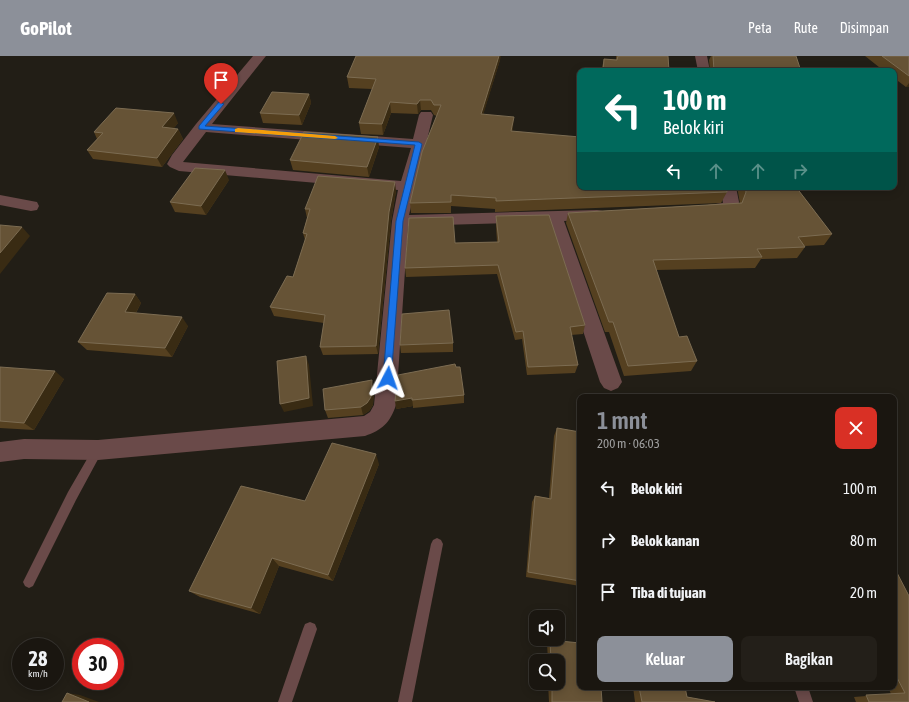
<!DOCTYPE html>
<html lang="id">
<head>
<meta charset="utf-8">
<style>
	body { margin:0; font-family:"Asap Condensed",sans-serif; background:#231f19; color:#f1f3f6; height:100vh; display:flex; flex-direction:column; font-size:15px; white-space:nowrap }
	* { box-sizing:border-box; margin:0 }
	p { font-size:13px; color:#9f9f9f }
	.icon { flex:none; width:22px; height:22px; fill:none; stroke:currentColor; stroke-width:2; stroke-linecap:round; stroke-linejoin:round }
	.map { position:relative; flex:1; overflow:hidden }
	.details { position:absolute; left:577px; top:338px; width:320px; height:296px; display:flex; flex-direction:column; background:#1a1610; border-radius:8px; box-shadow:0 2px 10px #0003,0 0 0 1px #383530 }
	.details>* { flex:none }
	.hud { position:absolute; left:577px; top:12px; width:320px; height:122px; border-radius:8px; box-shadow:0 2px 10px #0003,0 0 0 1px #383530; background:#00695c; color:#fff; overflow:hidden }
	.fabs { position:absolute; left:529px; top:554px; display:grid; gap:8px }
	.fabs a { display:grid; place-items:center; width:36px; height:36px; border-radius:8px; background:#1a1610; box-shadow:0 2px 10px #0003,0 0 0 1px #383530; font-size:20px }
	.speed { position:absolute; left:12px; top:582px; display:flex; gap:8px; font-size:20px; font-weight:700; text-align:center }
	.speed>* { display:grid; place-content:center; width:52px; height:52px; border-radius:50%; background:#1a1610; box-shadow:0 2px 10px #0003,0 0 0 1px #383530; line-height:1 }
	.speed small { font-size:10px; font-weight:400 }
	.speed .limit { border:6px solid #d22; background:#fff; color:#111 }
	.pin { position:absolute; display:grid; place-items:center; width:34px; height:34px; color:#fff; margin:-41px -17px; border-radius:50% 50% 50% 0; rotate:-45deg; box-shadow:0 0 4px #0007 }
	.pin .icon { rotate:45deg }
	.me { position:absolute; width:44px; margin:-22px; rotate:4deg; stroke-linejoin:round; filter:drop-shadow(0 0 3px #0008) }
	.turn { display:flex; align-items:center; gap:14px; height:84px; padding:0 20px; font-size:18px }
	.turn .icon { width:52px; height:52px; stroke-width:2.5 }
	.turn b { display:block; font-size:28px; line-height:34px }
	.lanes { display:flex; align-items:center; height:38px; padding:0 20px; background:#0003; justify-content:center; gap:20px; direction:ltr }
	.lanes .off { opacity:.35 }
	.round { display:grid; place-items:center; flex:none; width:42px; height:42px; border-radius:8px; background:#231f19 }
	.head { display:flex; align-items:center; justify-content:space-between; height:68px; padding:0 20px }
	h1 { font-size:24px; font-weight:600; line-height:30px; color:#8c9099 }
	.cta { display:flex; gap:8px; margin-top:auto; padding:8px 20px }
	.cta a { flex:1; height:46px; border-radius:8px; background:#8c9099; color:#fff; font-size:16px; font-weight:600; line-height:46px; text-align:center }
	.cta a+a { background:#231f19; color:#f1f3f6 }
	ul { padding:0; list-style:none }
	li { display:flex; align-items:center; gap:12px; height:52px; padding:0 20px }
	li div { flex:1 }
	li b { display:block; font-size:15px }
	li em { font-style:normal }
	header { display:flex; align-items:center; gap:24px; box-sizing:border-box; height:56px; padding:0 20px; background:#8c9099; color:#fff }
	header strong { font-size:19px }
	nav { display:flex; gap:22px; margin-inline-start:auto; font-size:14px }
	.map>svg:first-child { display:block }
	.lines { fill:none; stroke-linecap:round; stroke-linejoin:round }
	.lane { fill:#6a4a49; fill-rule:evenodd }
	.street { fill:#6a4a49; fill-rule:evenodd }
	.wall { fill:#554020 }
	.shaded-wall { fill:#392b13 }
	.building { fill:#665336; stroke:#7c6c52 }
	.route { fill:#1a73e8; stroke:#114b97 }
	.slow { fill:#f59e0b }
</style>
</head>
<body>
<header>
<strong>GoPilot</strong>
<nav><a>Peta</a><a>Rute</a><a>Disimpan</a></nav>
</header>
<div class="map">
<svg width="909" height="646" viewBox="0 0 909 646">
	<rect width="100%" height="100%" fill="#221e16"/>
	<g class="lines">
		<g class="lane">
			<path d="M 98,389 L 102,391 L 103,394 L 76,444 L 33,530 L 29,532 L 25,530 L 23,526 L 68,436 L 94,391 Z"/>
			<path d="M 437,482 L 441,484 L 443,488 L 412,646 L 398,646 L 431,488 L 433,484 Z"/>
			<path d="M 310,566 L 315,568 L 317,573 L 292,646 L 278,646 L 303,573 L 305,568 Z"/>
			<path d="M 794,631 L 808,631 L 813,646 L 799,646 Z"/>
		</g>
		<g class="street">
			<path d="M 253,0 L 266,0 L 212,68 L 413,83 L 419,59 L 421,56 L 431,56 L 433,59 L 409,159 L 597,154 L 603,155 L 605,159 L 603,163 L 564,165 L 622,326 L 618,332 L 611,335 L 604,332 L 600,326 L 547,166 L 408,170 L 396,349 C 390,367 382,374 365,380 L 98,404 L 24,403 L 0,406 L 0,386 L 24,383 L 98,384 L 364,360 L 370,356 L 374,349 L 392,165 L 398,134 L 179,115 L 170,111 L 167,108 L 172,99 L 196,68 ZM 206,76 L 411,92 L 401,125 L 183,106 Z"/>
			<path d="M 695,0 L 707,0 L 710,15 L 698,15 Z"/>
			<path d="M 720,131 L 736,131 L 739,146 L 736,156 L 706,159 L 700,158 L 698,154 L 700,150 L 723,147 Z"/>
			<path d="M 0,139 L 37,146 L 39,150 L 37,154 L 31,155 L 0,149 Z"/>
		</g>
	</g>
	<g class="wall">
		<path d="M 616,0 L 668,0 L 669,15 L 601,15 L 604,3 L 616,4 Z"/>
		<path d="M 711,0 L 796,0 L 801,15 L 710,15 L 709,4 Z"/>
		<path d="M 865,0 L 909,0 L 909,31 L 906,31 L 894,22 L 894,15 L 884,15 Z"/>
		<path d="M 500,4 L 483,58 L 513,72 L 512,75 L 727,136 L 721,147 L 495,156 L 495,153 L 451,150 L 451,157 L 411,157 L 410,147 L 437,60 L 434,59 L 431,54 L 421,54 L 418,58 L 391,57 L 383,79 L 361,78 L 359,67 L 372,33 L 349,32 L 347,21 Z"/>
		<path d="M 309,38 L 311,47 L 302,69 L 263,67 L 260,57 Z"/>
		<path d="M 178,67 L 173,73 L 178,73 L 183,83 L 162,111 L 93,103 L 87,94 L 97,83 L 94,76 Z"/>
		<path d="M 379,91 L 369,121 L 293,114 L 290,104 Z"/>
		<path d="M 229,124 L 206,159 L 175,156 L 170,146 Z"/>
		<path d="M 737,131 L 796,131 L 832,178 L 824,189 L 804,190 L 805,191 L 797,202 L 761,203 L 755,212 L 656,214 L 679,281 L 697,305 L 691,315 L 624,320 L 609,276 L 605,276 L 566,167 L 568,157 L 740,147 Z"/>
		<path d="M 396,135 L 391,165 L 378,298 L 323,299 L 320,291 L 324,267 L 274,260 L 270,251 L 293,221 L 305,184 L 303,177 L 307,162 L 305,153 Z"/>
		<path d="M 496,160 L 585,269 L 583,278 L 571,279 L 578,309 L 575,317 L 527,319 L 522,283 L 515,284 L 497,218 L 406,221 L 405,212 L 455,187 L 497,186 L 496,170 Z"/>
		<path d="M 135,238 L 141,247 L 136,257 L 188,270 L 172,301 L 87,294 L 78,286 Z"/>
		<path d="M 453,287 L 453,296 L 401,297 L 400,289 Z"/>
		<path d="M 0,311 L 64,323 L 34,374 L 0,372 Z"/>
		<path d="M 456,311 L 464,339 L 464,347 L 413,352 L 413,350 L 396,353 Z"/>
		<path d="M 374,332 L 373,349 L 369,355 L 363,359 L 328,362 L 325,354 Z"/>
		<path d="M 557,372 L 580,376 L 580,530 L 526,521 L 532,446 L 535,440 L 549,442 L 554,380 Z"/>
		<path d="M 379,408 L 333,525 L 279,510 L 260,558 L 200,541 L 189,535 L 305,445 Z"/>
		<path d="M 894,511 L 909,646 L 856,646 L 854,641 L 891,638 L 888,631 L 894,631 Z"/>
		<path d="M 550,584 L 602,646 L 549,646 L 548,627 L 558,627 L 558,605 L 548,605 L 547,587 Z"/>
		<path d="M 633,631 L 685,631 L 687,641 L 715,646 L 635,646 Z"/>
	</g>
	<g class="shaded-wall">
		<path d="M 499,0 L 501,0 L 500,4 L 480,69 L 481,58 Z"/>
		<path d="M 909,27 L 909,31 L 906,31 Z"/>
		<path d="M 309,38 L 311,47 L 302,69 L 299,59 Z"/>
		<path d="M 420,44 L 421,54 L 418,58 L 417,48 Z"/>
		<path d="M 390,46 L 391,57 L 383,79 L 382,68 Z"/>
		<path d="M 174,57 L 178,67 L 167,81 L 162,71 Z"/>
		<path d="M 514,61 L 513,72 L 510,86 L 511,75 Z"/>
		<path d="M 178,73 L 183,83 L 162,111 L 157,102 Z"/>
		<path d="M 378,81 L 379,91 L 369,121 L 367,111 Z"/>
		<path d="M 225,114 L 229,124 L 206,159 L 201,150 Z"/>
		<path d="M 395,126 L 396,135 L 391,165 L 378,298 L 376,290 L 389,156 Z"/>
		<path d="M 22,171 L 30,180 L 0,218 L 0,197 Z"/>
		<path d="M 135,238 L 141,247 L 132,264 L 125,256 Z"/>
		<path d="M 182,261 L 188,270 L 172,301 L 165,292 Z"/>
		<path d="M 306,300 L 309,309 L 313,350 L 284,356 L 280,348 Z"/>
		<path d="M 55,315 L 64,323 L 34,374 L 24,367 Z"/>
		<path d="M 372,324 L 374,332 L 373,349 L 369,355 L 363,359 L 361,351 Z"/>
		<path d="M 412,342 L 413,350 L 396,353 L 395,345 Z"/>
		<path d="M 376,398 L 379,408 L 333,525 L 328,519 Z"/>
		<path d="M 272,502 L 279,510 L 260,558 L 251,552 Z"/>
		<path d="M 67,637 L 80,639 L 99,646 L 89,646 Z"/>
	</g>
	<g class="building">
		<path d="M 356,0 L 499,0 L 481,58 L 514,61 L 511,75 L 580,81 L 580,131 L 726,131 L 727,136 L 496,145 L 496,142 L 451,139 L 451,146 L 410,147 L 422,96 L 441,49 L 434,49 L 431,44 L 420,44 L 417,48 L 390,46 L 382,68 L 359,67 L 376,23 L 347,21 Z"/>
		<path d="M 618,0 L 668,0 L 669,15 L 603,15 L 604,3 L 617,4 Z"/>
		<path d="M 713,0 L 796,0 L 801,15 L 714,15 Z"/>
		<path d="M 882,0 L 909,0 L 909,20 Z"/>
		<path d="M 272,36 L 309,38 L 299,59 L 260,57 Z"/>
		<path d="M 116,52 L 174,57 L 162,71 L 178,73 L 157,102 L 87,94 L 103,77 L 94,76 Z"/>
		<path d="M 304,76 L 378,81 L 367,111 L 290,104 Z"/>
		<path d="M 195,112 L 225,114 L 201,150 L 170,146 Z"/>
		<path d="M 318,120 L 395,126 L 389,156 L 376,290 L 320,291 L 325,259 L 270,251 L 287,220 L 293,221 L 307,178 L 303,177 L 310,153 L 305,153 Z"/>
		<path d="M 745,131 L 796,131 L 832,178 L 798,181 L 805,191 L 757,193 L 762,201 L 653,204 L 679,281 L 687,280 L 697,305 L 628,310 L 613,266 L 609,266 L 568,157 L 742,147 L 746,136 Z"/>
		<path d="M 549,159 L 585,269 L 570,271 L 578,309 L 528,311 L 523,275 L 516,276 L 498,209 L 405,212 L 409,162 L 453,161 L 455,187 L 499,186 L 496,160 Z"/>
		<path d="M 0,169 L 22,171 L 0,197 Z"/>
		<path d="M 107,237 L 135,238 L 125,256 L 182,261 L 165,292 L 78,286 Z"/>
		<path d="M 449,254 L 453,287 L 400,289 L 402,258 Z"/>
		<path d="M 306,300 L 309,342 L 280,348 L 277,305 Z"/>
		<path d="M 455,308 L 456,311 L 460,311 L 464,339 L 412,344 L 412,342 L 395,345 L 398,319 Z"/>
		<path d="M 0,311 L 55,315 L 24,367 L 0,365 Z"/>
		<path d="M 372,324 L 371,341 L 367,347 L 361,351 L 325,354 L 323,333 Z"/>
		<path d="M 557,372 L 580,376 L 580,525 L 528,516 L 535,440 L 551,443 Z"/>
		<path d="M 332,387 L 376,398 L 328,519 L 272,502 L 251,552 L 189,535 L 241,430 L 305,445 Z"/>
		<path d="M 894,511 L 909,540 L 909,646 L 869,646 L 866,639 L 905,637 L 894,616 Z"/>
		<path d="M 550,584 L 580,587 L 580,631 L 601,631 L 602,646 L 552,646 L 552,627 L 558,627 L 558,605 L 551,605 Z"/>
		<path d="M 639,631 L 685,631 L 687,641 L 715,646 L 642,646 Z"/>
		<path d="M 67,637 L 89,646 L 62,646 Z"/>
	</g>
	<path class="route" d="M 219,46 L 224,48 L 205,70 L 419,86 L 422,88 L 403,165 L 391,324 L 388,326 L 383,322 L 396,165 L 415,89 L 199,73 L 199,70 Z"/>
	<path class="slow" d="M 238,72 L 335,80 L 338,82 L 335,83 L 235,76 L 235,73 Z"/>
</svg>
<div class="fabs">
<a><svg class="icon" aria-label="sound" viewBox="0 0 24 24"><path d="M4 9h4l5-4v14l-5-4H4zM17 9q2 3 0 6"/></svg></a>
<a><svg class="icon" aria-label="search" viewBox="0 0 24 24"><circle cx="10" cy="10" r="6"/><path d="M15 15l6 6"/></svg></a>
</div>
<div class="speed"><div>28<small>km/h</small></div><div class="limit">30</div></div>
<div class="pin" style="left:221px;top:48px;background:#d93025"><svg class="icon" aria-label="arrive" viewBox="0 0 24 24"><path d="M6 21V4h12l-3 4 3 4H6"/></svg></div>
<svg class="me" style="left:388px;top:322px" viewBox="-20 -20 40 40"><path d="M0-17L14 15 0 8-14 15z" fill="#1a73e8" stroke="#fff" stroke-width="4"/></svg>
<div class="hud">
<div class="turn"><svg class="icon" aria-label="left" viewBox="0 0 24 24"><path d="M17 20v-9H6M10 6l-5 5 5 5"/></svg><div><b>100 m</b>Belok kiri</div></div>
<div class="lanes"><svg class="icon" aria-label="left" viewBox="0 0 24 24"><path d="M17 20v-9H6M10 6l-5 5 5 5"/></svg><svg class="icon off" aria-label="ahead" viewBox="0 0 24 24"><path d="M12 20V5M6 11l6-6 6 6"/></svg><svg class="icon off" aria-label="ahead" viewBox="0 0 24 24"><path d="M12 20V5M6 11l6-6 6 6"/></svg><svg class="icon off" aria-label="right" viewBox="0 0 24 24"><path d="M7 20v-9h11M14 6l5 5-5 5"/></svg></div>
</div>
<section class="details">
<div class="head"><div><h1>1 mnt</h1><p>200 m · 06:03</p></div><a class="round" style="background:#d93025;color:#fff"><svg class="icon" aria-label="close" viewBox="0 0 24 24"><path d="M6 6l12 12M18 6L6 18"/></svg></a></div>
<ul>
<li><svg class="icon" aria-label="left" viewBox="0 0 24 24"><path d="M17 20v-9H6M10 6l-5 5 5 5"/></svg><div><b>Belok kiri</b></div><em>100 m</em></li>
<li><svg class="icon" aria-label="right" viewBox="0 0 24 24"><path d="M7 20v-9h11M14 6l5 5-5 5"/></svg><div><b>Belok kanan</b></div><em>80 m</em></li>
<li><svg class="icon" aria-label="arrive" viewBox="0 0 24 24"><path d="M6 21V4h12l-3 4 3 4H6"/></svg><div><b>Tiba di tujuan</b></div><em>20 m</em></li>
</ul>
<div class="cta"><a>Keluar</a><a>Bagikan</a></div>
</section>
</div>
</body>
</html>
